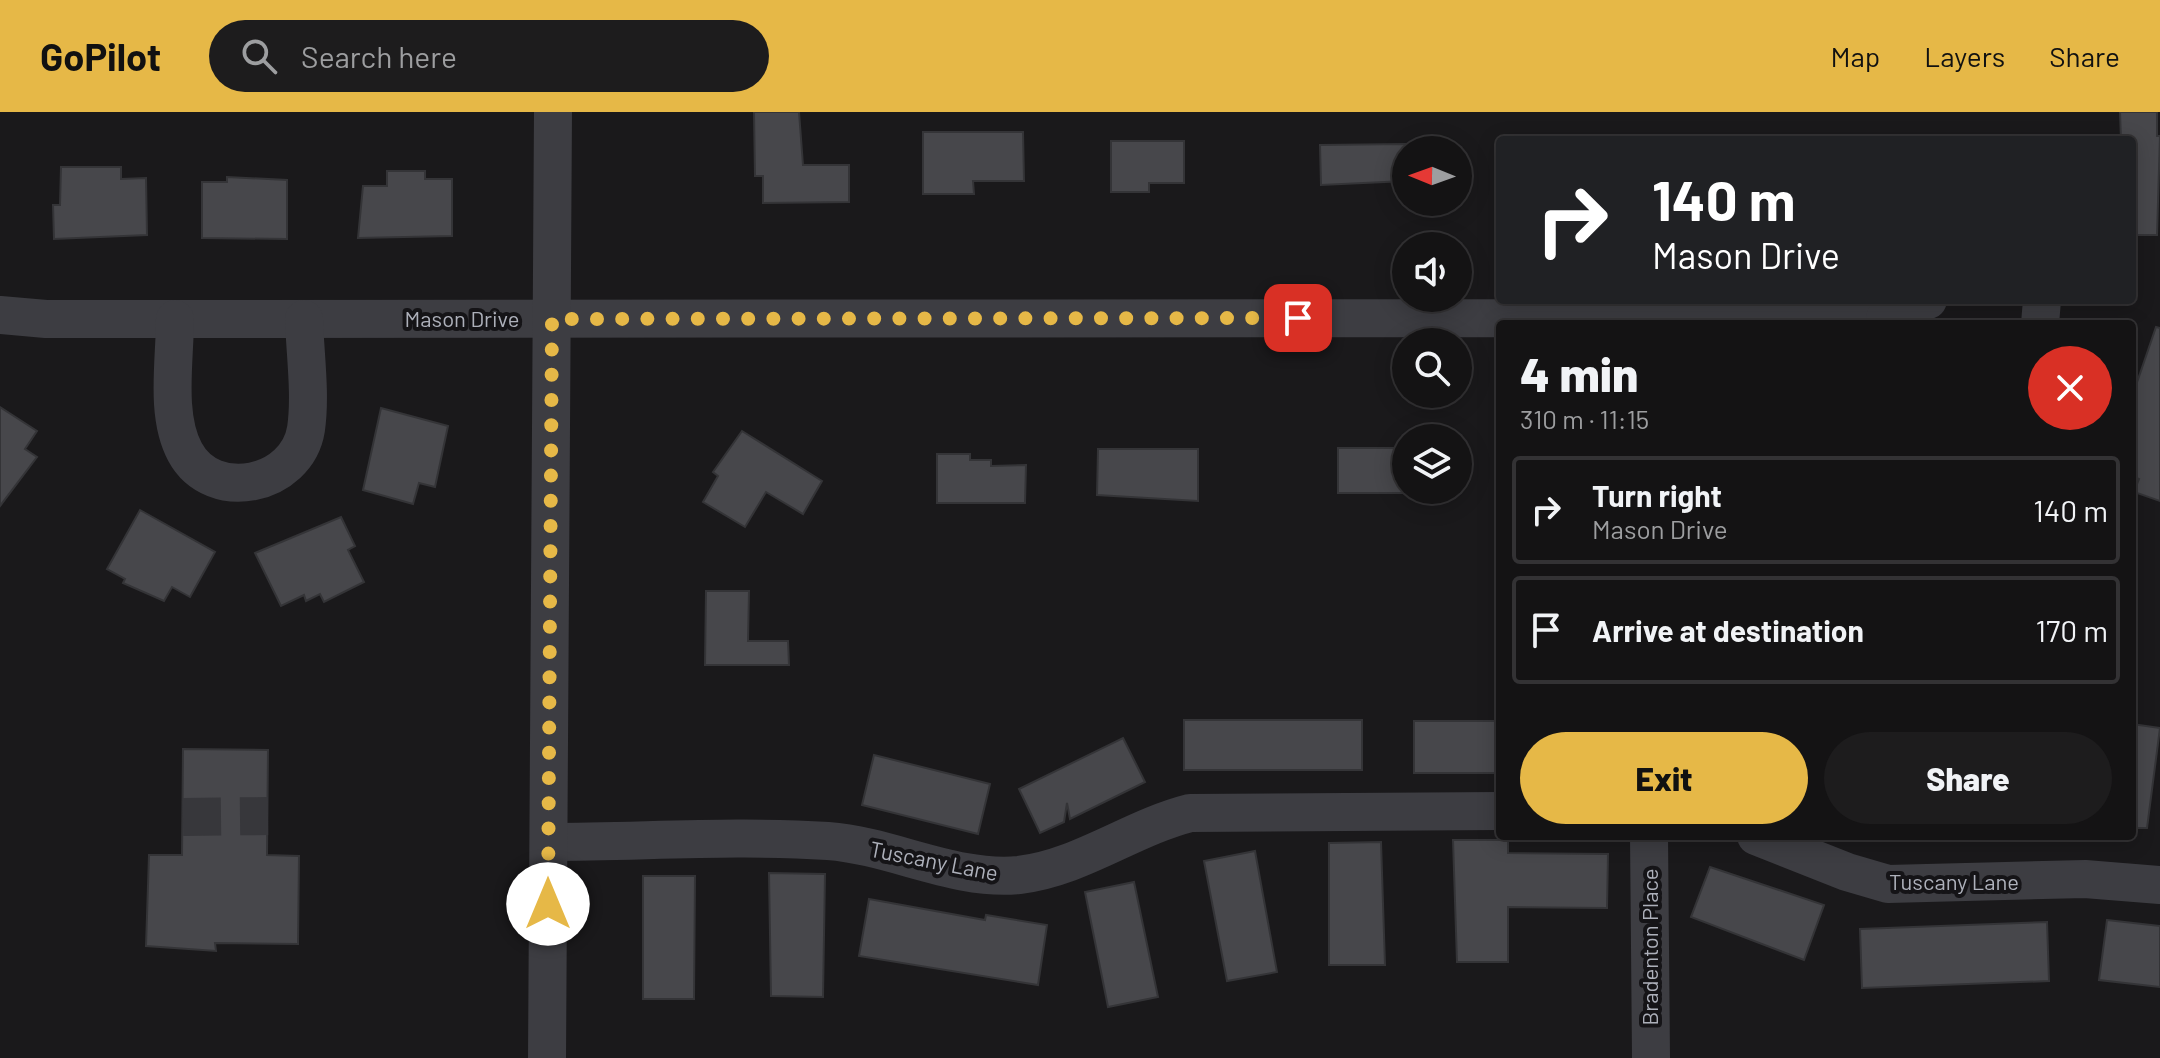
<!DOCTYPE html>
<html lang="en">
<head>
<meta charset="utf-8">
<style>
	body { margin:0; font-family:Barlow,sans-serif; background:#1d1c1d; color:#f1f3f6; height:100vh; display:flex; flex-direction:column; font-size:30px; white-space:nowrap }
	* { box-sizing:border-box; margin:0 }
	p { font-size:26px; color:#9d9ea0 }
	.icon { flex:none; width:44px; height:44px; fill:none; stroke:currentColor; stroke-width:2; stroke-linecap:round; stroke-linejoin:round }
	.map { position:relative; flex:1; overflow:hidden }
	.details { position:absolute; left:1496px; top:208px; width:640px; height:520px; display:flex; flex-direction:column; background:#141314; border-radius:8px; box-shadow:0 4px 20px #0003,0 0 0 2px #333234 }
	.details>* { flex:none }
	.guide { position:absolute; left:1496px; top:24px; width:640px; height:168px; border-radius:8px; box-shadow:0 4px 20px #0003,0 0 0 2px #333234; background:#202124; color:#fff; overflow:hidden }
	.needle { width:52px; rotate:271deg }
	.buttons { position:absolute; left:1392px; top:24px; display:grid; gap:16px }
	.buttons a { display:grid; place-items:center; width:80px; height:80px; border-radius:50%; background:#141314; box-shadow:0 4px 20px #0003,0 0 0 2px #333234; font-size:40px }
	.pin { position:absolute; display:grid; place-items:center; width:68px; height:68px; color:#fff; margin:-34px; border-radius:16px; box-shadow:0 4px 12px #0006 }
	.me { position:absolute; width:88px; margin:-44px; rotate:0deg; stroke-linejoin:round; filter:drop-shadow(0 0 6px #0008) }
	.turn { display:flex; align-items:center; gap:28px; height:168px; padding:0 24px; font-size:36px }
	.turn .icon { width:104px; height:104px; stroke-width:2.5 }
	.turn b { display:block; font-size:56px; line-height:68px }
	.round { display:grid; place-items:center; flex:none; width:84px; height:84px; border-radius:42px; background:#1d1c1d }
	.headline { display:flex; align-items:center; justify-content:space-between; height:136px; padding:0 24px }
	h1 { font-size:48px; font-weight:800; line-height:60px }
	.action { display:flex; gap:16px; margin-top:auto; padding:16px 24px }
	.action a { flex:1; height:92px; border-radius:48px; background:#e6b847; color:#111; font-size:32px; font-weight:800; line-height:92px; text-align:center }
	.action a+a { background:#1d1c1d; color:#f1f3f6 }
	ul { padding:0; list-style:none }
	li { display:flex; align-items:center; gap:24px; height:108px; margin:0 16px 12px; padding:0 8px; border:4px solid #333234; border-radius:8px }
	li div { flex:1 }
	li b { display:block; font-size:30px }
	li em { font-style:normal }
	header { display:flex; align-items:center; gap:48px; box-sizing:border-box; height:112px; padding:0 40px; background:#e6b847; color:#111 }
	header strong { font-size:38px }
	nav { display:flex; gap:44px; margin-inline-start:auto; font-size:28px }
	.search { width:560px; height:72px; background:#1d1c1d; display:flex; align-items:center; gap:20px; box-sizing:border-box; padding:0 28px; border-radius:44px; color:#9d9ea0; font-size:30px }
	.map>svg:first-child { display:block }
	.building { fill:#47474b; stroke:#343437; stroke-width:2 }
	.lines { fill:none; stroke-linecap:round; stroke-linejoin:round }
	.minor-tunnel { stroke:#37373b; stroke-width:38; stroke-dasharray:38 19; stroke-linecap:butt }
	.minor { stroke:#3d3d42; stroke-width:38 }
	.route { stroke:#e6b847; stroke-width:14; stroke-dasharray:0 25.2 }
	.labels { text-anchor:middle; stroke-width:8; stroke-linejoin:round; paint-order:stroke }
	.street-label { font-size:22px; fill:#adb0ba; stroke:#151417 }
</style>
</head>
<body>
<header>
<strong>GoPilot</strong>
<div class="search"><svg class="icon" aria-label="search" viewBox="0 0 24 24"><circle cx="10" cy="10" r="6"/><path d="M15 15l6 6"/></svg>Search here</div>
<nav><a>Map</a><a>Layers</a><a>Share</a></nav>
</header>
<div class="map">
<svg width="2160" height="946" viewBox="0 0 2160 946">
	<rect width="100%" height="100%" fill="#1a191b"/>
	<g class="building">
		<path d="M 754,0 L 799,0 L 803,53 L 849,53 L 849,90 L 763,91 L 763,64 L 755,64 Z"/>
		<path d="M 2120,0 L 2157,0 L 2157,24 L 2160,24 L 2157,123 L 2132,123 L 2132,28 L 2121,28 Z"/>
		<path d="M 923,20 L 1023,20 L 1024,69 L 973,69 L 974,82 L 923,82 Z"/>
		<path d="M 1111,29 L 1184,29 L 1184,71 L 1149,71 L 1149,80 L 1111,80 Z"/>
		<path d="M 1406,32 L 1406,69 L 1321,73 L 1320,33 Z"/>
		<path d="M 61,55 L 121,55 L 121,67 L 146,66 L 147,123 L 54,127 L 53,93 L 60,93 Z"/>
		<path d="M 387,59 L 425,59 L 425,67 L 452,67 L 452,124 L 358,126 L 363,74 L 387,74 Z"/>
		<path d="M 227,65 L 287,68 L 287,127 L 202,126 L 202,70 L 227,70 Z"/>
		<path d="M 2156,215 L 2160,216 L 2160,389 L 2134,380 L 2139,367 L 2132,364 L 2132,285 Z"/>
		<path d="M 0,295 L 37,319 L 25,337 L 37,345 L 0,394 Z"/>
		<path d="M 381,296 L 448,314 L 435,375 L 419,371 L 413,392 L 363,378 Z"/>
		<path d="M 742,319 L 822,369 L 803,402 L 766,380 L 745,415 L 703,390 L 718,364 L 713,360 Z"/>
		<rect x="1338" y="336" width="68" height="45"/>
		<path d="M 1098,337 L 1198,337 L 1198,389 L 1097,383 Z"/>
		<path d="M 937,342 L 970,342 L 970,348 L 991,348 L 991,354 L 1026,353 L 1025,391 L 937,391 Z"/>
		<path d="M 140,398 L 215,440 L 190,485 L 172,475 L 164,489 L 123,471 L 125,467 L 107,457 Z"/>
		<path d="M 341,405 L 355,434 L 348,438 L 364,470 L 324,490 L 320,482 L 306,489 L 304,483 L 281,494 L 255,441 Z"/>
		<path d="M 706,479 L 749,479 L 748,529 L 788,529 L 789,553 L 705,553 Z"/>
		<rect x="1184" y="608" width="178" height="50"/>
		<rect x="1414" y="609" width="86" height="52"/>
		<path d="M 2132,612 L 2160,616 L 2147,716 L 2132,716 Z"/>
		<path d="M 1123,626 L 1145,670 L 1070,707 L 1067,691 L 1064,710 L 1040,721 L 1019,677 Z"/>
		<path d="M 183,637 L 268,638 L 267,743 L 299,744 L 298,832 L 215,831 L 216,839 L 146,834 L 149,743 L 182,743 Z"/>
		<path d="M 874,643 L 990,672 L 978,722 L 862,693 Z"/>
		<path d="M 1453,728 L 1508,728 L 1508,741 L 1608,742 L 1607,796 L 1508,795 L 1508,850 L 1457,850 Z"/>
		<path d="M 1381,730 L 1385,853 L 1329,853 L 1329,731 Z"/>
		<path d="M 1255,739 L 1277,860 L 1227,869 L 1204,749 Z"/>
		<path d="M 1710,755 L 1824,793 L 1804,848 L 1691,805 Z"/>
		<path d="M 769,761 L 825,762 L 823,885 L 771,884 Z"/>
		<path d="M 643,764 L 695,764 L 694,887 L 643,887 Z"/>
		<path d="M 1134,770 L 1158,885 L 1108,895 L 1085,780 Z"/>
		<path d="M 869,787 L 985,808 L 986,803 L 1047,813 L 1038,873 L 859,844 Z"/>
		<path d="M 2107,808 L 2160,814 L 2160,875 L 2099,868 Z"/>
		<path d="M 2047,810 L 2049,869 L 1862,876 L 1860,817 Z"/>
	</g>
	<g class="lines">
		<path class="minor-tunnel" d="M 183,705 L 268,704"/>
		<g class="minor">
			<path d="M 0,203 L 46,207 L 1885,206 L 1899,212"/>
			<path d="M 1885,206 L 1928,188"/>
			<path d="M 175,207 C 175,248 165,303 185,340 C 213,392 297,374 306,317 C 311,282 305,242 304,207"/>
			<path d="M 2040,212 L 2042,188"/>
			<path d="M 1649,724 L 1651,945"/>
			<path d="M 1756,724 L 1847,760 L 1888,772 L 2085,767 L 2160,773"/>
			<path d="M 549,730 C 641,730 736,723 828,729 C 893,734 954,769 1019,763 C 1080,756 1131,716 1190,701 L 1500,699"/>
			<path d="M 547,946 L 553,0"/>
		</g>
	</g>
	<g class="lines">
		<path class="route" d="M 548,792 L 552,207 L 1298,206"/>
	</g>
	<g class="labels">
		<g class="street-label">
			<text x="462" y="215">Mason Drive</text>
			<text transform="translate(934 749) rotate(11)" y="8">Tuscany Lane</text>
			<text x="1954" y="778">Tuscany Lane</text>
			<text transform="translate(1650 835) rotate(-90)" y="8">Bradenton Place</text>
		</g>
	</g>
</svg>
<div class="buttons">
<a><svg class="needle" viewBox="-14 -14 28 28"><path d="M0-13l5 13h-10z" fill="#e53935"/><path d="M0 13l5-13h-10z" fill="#9d9ea0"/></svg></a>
<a><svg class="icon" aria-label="sound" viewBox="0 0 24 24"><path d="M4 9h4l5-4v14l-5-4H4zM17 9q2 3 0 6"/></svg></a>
<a><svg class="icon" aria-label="search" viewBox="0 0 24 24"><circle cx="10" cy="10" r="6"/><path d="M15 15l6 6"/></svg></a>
<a><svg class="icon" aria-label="layers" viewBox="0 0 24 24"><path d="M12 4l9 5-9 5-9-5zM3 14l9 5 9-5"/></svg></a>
</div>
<div class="pin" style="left:1298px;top:206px;background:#d93025"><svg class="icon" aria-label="arrive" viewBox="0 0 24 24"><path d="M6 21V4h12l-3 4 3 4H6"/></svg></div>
<svg class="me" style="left:548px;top:792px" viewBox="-20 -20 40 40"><circle r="19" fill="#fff"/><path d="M0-13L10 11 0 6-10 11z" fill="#e6b847"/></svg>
<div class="guide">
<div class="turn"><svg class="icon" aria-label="right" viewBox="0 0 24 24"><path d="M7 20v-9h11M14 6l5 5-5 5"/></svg><div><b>140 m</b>Mason Drive</div></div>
</div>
<section class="details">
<div class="headline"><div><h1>4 min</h1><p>310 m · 11:15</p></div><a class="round" style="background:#d93025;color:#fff"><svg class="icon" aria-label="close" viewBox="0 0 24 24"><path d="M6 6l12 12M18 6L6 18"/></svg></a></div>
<ul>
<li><svg class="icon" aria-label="right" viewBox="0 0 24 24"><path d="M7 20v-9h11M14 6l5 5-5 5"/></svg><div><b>Turn right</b><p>Mason Drive</p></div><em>140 m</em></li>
<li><svg class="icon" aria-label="arrive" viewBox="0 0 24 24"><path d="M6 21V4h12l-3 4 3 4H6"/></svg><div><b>Arrive at destination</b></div><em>170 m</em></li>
</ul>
<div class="action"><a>Exit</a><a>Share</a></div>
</section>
</div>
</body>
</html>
